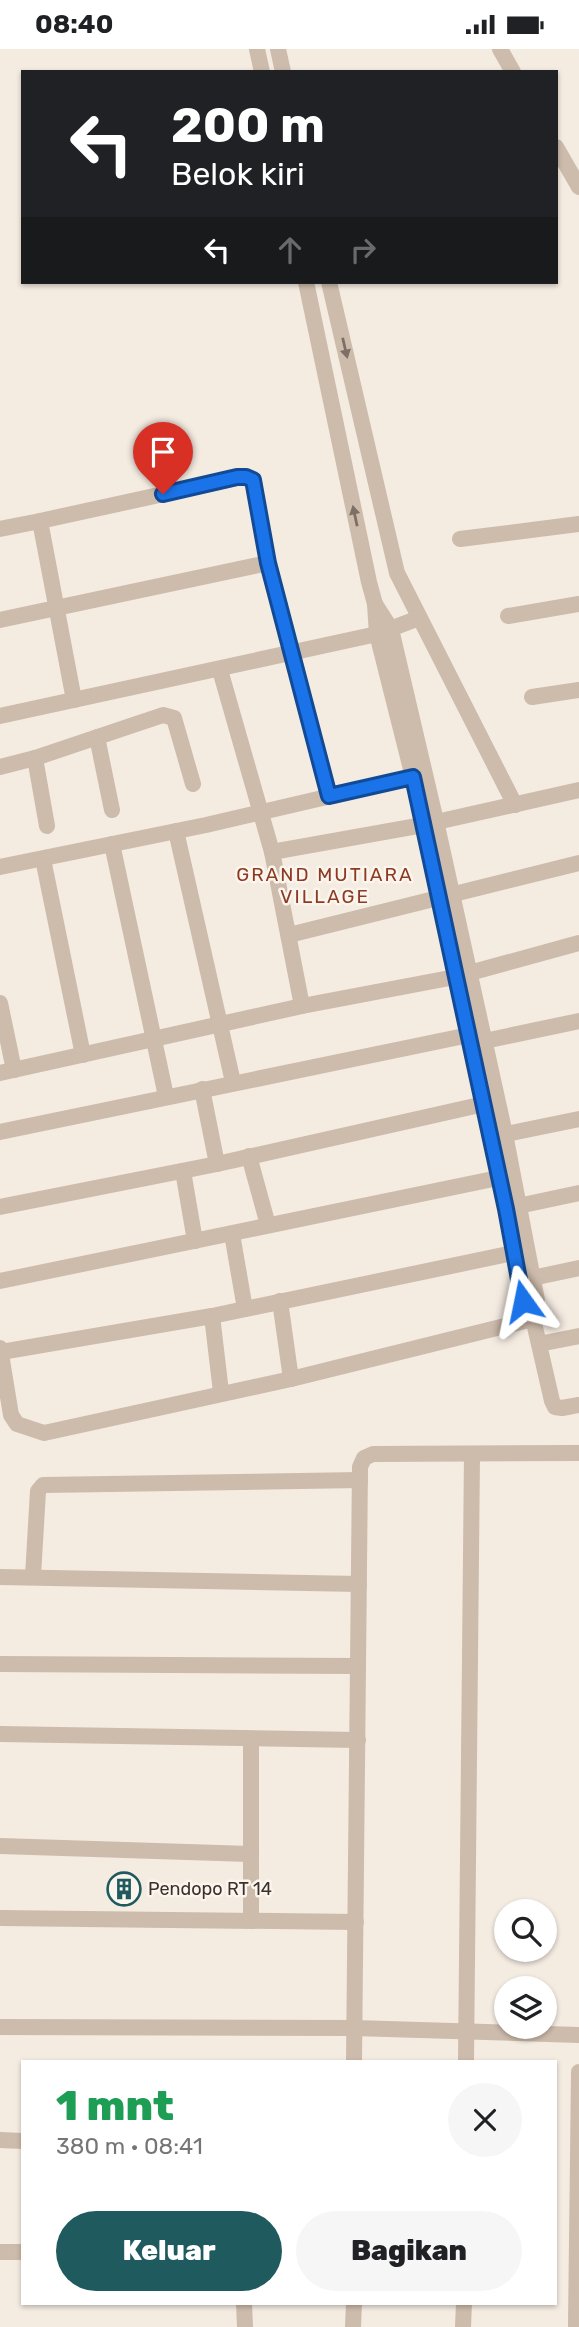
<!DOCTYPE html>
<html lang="id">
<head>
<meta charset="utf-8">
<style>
	body { margin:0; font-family:Rubik,sans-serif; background:#f6f6f6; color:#202124; height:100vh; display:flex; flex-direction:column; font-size:26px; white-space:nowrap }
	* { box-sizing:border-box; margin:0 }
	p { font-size:23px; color:#757577 }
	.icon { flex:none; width:38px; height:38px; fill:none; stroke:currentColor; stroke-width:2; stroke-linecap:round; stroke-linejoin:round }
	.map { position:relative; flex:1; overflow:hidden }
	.details { position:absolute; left:21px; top:2011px; width:536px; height:245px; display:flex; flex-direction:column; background:#fff; border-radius:0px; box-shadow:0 2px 5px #0004 }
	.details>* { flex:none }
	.banner { position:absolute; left:21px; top:21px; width:537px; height:214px; border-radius:0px; box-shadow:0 2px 5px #0004; background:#202124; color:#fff; overflow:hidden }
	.fabs { position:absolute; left:494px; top:1850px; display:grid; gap:14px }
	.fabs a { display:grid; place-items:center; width:63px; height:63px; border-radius:50%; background:#fff; box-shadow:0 2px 5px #0004; font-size:35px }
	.pin { position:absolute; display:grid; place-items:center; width:60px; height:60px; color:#fff; margin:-72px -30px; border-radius:50% 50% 50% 0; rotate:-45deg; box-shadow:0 0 7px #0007 }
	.pin .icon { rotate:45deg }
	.me { position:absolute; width:77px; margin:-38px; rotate:348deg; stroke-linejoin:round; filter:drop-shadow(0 0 5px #0008) }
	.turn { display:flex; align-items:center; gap:24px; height:147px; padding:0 35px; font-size:32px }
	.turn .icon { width:91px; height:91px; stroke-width:2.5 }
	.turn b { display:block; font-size:49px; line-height:60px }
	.lanes { display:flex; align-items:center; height:66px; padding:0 35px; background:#0003; justify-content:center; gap:35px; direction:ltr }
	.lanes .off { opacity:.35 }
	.round { display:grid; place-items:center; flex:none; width:74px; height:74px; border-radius:37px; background:#f6f6f6 }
	.overview { display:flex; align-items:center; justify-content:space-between; height:119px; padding:0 35px }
	h1 { font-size:42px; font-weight:800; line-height:52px; color:#1e9e55 }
	.action { display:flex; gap:14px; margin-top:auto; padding:14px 35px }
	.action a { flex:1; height:80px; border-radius:42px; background:#1f5a5e; color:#fff; font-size:28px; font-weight:800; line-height:80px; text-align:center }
	.action a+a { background:#f6f6f6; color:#202124 }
	.status { display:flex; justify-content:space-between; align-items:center; height:49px; padding:0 35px; background:#fff; direction:ltr }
	.status svg { height:19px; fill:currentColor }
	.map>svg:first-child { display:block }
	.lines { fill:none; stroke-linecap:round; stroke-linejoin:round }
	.street { stroke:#cdbbac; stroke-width:16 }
	.oneway { fill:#7d6f65 }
	.route-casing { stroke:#114b97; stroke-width:18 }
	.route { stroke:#1a73e8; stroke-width:12 }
	.labels { text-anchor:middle; stroke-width:5; stroke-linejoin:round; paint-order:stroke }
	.poi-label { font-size:18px; fill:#3b302b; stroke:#fbf5ee; text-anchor:start }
	.neighbourhood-label { font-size:19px; letter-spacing:2px; fill:#8c3b22; stroke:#fbf5ee }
</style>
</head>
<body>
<div class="status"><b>08:40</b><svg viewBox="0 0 49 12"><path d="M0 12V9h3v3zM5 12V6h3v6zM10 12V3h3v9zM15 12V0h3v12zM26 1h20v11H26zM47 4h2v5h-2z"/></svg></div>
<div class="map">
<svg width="579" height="2278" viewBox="0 0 579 2278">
	<rect width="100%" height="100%" fill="#f4ebe1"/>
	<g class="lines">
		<g class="street">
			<path d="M 257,0 L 262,23"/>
			<path d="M 278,0 L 283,23"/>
			<path d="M 500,0 L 513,23"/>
			<path d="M 556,98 L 579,138"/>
			<path d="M 306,233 L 369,533 L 375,555"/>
			<path d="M 329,233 L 397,524 L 515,756"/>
			<path d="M 0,480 L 40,472"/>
			<path d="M 460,490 L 579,475"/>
			<path d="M 375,555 L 391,580 L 436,772 L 505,1085 L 537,1251 L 532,1265 L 523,1253 L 506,1160 L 469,986 L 413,728 L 377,585 Z"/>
			<path d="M 508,567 L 579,555"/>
			<path d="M 0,571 L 268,514"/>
			<path d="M 220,621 L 272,803 L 302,957"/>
			<path d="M 532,648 L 579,641"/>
			<path d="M 74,651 L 40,472 L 246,427 L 253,431 L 268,514 L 329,747"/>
			<path d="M 0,667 L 377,585 L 419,569"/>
			<path d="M 97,688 L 112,761"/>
			<path d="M 35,709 L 47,777"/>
			<path d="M 0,718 L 35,709 L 163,666 L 174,669 L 193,735"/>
			<path d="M 176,782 L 233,1033"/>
			<path d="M 112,795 L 166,1047"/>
			<path d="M 272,803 L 423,776 L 579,741"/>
			<path d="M 43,810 L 83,1006"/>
			<path d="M 0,818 L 206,776 L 413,728"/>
			<path d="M 289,886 L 579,814"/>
			<path d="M 0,954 L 14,1021"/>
			<path d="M 475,994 L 579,972"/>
			<path d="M 0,1024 L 302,957 L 455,928 L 579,894"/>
			<path d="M 202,1040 L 217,1115"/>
			<path d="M 0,1083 L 469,986"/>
			<path d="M 496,1087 L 579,1070"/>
			<path d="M 249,1107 L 268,1176"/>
			<path d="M 183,1122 L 195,1192"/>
			<path d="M 0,1158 L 217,1115 L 484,1055"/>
			<path d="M 509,1159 L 579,1144"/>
			<path d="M 232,1185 L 245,1260"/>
			<path d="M 523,1231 L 579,1219"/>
			<path d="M 0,1232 L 498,1129"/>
			<path d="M 280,1252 L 291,1330"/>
			<path d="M 532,1265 L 552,1352 L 555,1358 L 562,1359 L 579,1356"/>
			<path d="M 212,1267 L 221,1343"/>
			<path d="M 539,1295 L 579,1287"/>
			<path d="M 0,1299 L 11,1366 L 17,1375 L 44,1384 L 291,1330 L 533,1270"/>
			<path d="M 1,1303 L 212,1267 L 513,1204"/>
			<path d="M 33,1527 L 38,1442 L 43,1436 L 360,1431"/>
			<path d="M 0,1528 L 359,1535"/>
			<path d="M 0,1615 L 357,1617"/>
			<path d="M 0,1685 L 358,1691"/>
			<path d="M 251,1690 L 251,1870"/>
			<path d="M 0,1797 L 250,1805"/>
			<path d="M 0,1869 L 356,1873"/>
			<path d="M 0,1978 L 354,1979 L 579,1986"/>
			<path d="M 354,2012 L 360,1418 L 364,1409 L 373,1405 L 579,1404"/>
			<path d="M 466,2012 L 472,1405"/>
			<path d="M 0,2091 L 23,2092"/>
			<path d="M 0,2203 L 23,2203"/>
			<path d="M 244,2254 L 245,2278"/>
			<path d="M 353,2278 L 354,2254"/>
			<path d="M 463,2278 L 464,2254"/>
			<path d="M 576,2278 L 579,2023"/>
		</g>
	</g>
	<defs><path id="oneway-solid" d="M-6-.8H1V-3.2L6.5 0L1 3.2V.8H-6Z" transform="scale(1.75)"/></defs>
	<g class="oneway">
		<use href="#oneway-solid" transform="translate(345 299) rotate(77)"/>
		<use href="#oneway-solid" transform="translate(355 467) rotate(-102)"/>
	</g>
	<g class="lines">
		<defs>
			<path id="route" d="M 163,445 L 237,428 L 246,428 L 253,431 L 268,514 L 329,747 L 413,728 L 506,1160 L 523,1252"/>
		</defs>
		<use href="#route" class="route-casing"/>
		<use href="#route" class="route"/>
	</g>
	<defs>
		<symbol id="building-ring" viewBox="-11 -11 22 22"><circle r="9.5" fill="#fbf5ee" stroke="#1f5a5e" stroke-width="1.5"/><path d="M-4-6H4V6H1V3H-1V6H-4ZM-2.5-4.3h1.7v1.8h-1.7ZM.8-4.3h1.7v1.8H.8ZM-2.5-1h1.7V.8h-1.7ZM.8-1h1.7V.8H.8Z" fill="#1f5a5e"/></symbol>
	</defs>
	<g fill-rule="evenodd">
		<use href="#building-ring" x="105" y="1821" width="38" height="38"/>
	</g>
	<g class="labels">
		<g class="poi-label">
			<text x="148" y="1846">Pendopo RT 14</text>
		</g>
		<g class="neighbourhood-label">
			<text x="325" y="832">GRAND MUTIARA<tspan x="325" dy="22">VILLAGE</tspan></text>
		</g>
	</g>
</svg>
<div class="fabs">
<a><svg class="icon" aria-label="search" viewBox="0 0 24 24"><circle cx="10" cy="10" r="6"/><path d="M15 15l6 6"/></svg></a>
<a><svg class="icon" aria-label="layers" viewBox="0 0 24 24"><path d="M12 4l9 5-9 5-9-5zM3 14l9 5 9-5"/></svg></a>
</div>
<div class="pin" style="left:163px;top:445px;background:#d93025"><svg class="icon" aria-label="arrive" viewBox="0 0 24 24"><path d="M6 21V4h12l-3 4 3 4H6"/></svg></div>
<svg class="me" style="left:523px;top:1252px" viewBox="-20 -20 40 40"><path d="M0-17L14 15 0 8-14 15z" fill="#1a73e8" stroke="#fff" stroke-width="4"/></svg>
<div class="banner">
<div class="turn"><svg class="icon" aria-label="left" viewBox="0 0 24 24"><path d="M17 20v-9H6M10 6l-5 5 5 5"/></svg><div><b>200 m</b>Belok kiri</div></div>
<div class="lanes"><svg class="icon" aria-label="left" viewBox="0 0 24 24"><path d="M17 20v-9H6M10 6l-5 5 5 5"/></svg><svg class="icon off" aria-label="ahead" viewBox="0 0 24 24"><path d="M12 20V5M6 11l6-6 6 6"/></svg><svg class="icon off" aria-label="right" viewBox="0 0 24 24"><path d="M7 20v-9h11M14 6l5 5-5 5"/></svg></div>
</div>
<section class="details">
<div class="overview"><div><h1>1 mnt</h1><p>380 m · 08:41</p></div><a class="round"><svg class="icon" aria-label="close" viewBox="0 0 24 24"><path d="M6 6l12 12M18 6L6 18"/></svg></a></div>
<div class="action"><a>Keluar</a><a>Bagikan</a></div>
</section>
</div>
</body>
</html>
